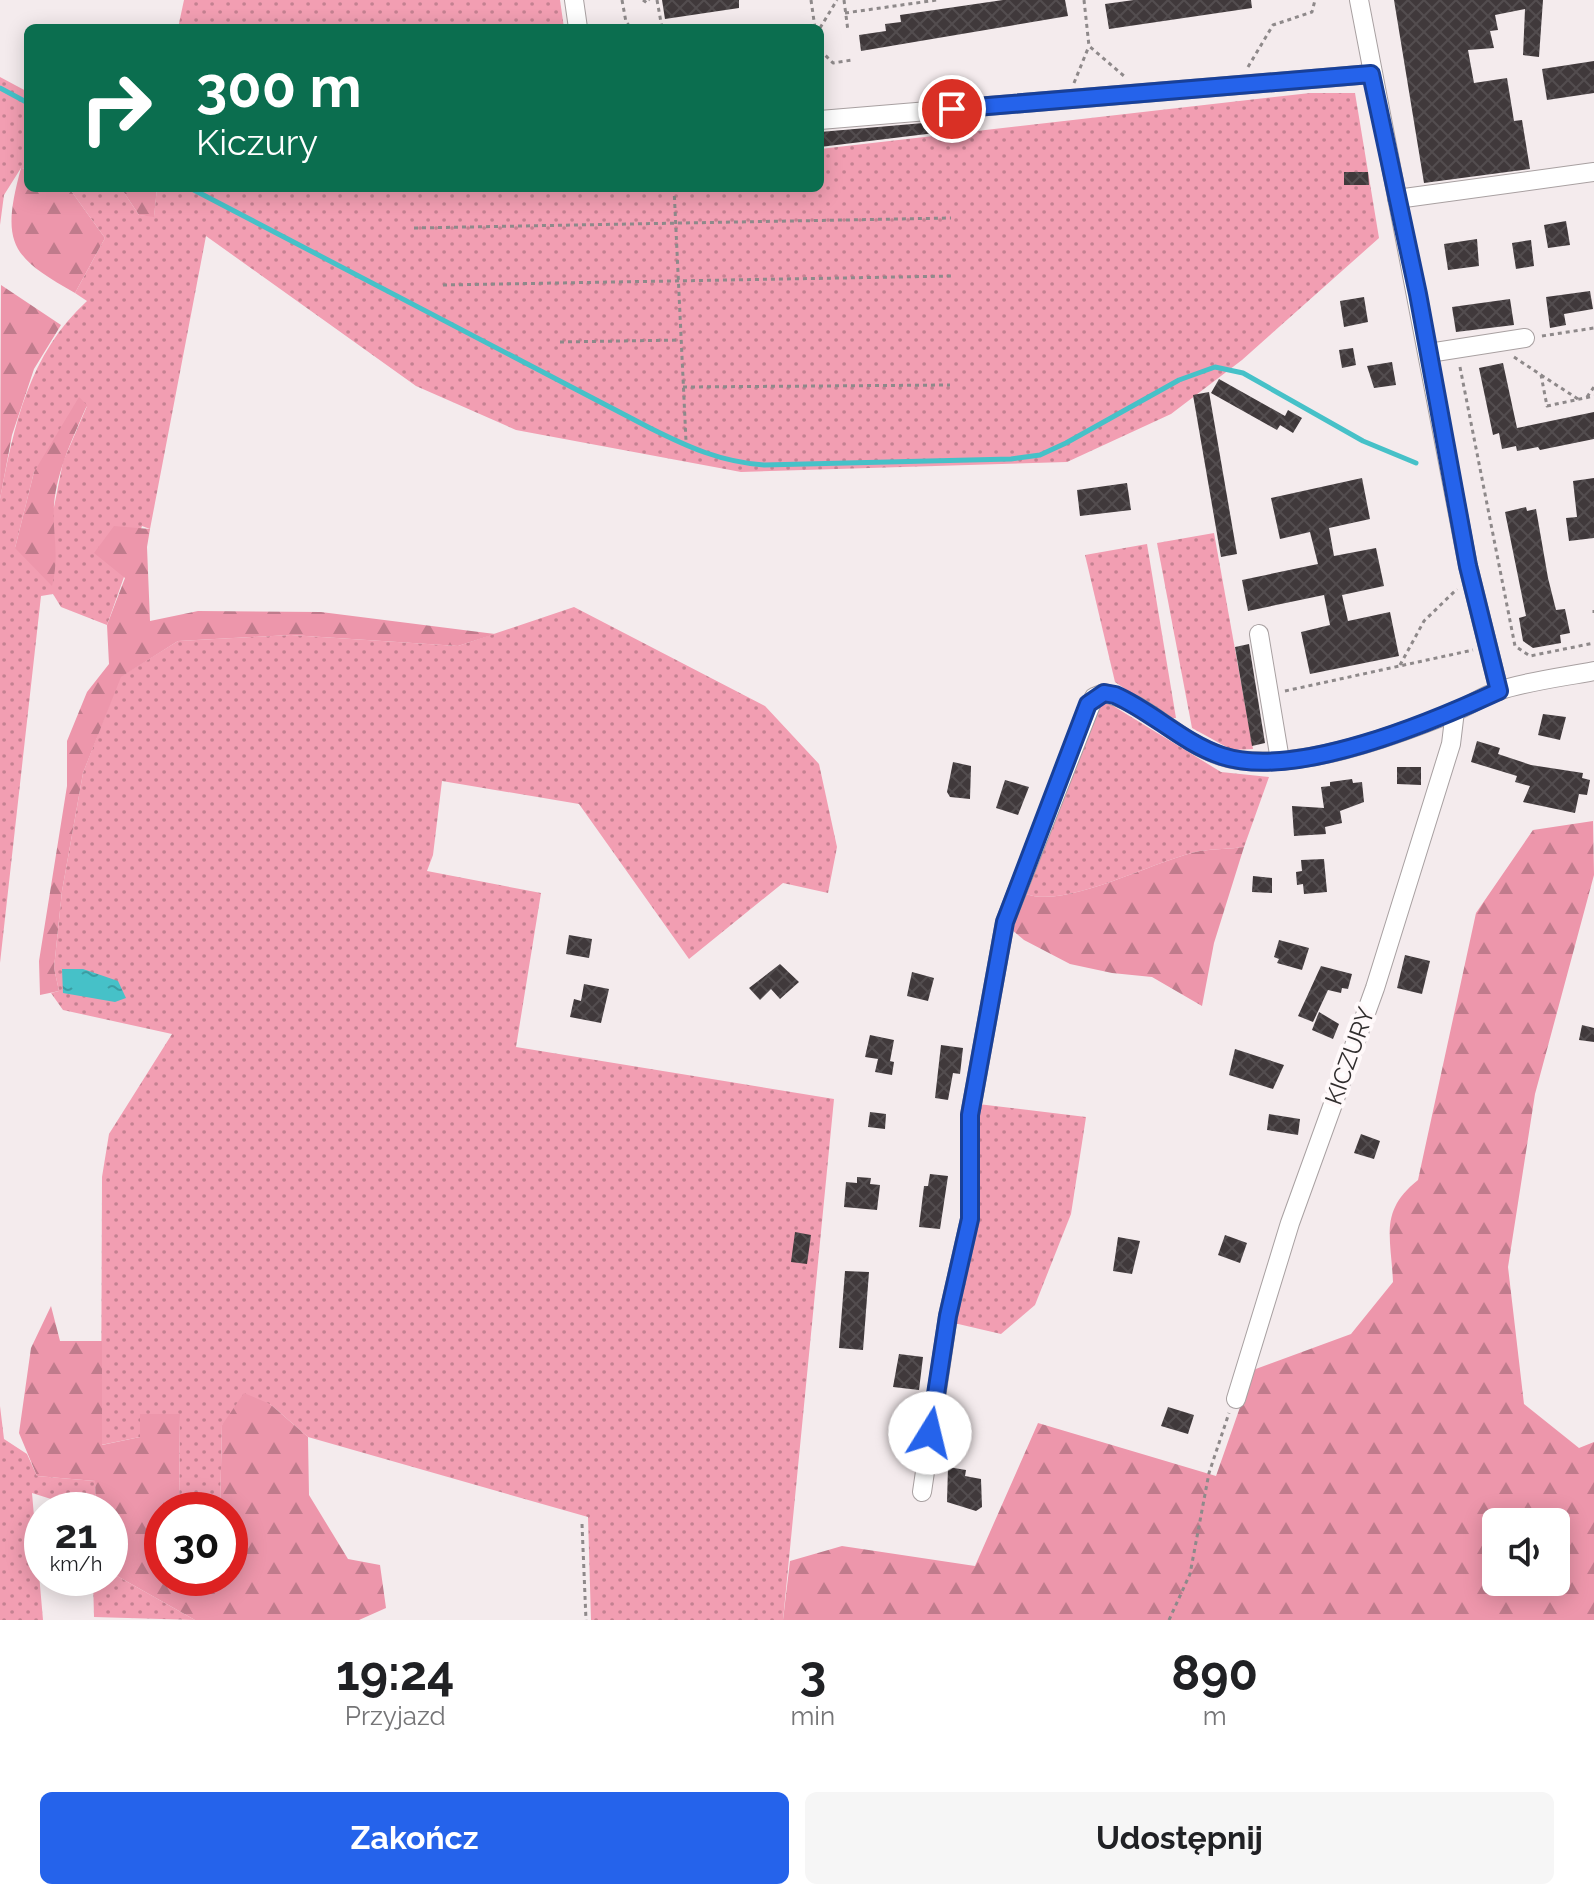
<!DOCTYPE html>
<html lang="pl">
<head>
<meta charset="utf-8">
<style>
	body { margin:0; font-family:Raleway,sans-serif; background:#f6f6f6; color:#202124; height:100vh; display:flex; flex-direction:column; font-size:30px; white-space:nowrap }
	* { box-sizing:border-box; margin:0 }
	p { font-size:26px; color:#757577 }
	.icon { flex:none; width:44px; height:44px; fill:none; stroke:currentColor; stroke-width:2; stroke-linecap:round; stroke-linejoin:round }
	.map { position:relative; height:1620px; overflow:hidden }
	.details { display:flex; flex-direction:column; background:#fff; flex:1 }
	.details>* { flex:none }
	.hud { position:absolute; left:24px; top:24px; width:800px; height:168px; border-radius:12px; box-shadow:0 4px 20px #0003; background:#0b6e4f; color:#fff; overflow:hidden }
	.fabs { position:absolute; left:1482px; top:1508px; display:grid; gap:16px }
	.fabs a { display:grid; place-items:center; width:88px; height:88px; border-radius:12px; background:#fff; box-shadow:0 4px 20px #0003; font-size:40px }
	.speed { position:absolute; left:24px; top:1492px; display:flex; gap:16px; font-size:40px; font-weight:700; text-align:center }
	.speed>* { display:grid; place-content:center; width:104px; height:104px; border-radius:50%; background:#fff; box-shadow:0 4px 20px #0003; line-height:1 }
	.speed small { font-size:20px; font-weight:400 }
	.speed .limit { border:12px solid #d22; background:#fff; color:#111 }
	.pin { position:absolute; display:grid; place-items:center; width:68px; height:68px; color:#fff; margin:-34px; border:4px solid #fff; border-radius:50%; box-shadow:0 2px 8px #0007 }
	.me { position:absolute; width:88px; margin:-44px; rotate:9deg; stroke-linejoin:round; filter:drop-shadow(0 0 6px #0008) }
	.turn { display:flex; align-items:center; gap:28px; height:168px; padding:0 40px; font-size:36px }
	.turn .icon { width:104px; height:104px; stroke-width:2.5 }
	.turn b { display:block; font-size:56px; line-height:68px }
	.eta { display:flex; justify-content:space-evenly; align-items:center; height:136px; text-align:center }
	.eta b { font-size:48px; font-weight:700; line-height:56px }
	.button { display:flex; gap:16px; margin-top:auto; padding:16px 40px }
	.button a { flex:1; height:92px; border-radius:12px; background:#2563eb; color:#fff; font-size:32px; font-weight:700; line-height:92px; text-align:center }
	.button a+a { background:#f6f6f6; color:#202124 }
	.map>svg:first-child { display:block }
	.green { fill:url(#green-dots); fill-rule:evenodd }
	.forest { fill:url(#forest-firs); fill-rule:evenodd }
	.water { fill:url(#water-ripples) }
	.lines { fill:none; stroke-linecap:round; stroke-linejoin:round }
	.stream { stroke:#46c1c8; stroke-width:5 }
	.building { fill:url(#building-cross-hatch) }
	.minor-casing { stroke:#a8a0a1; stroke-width:20 }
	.path { stroke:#8e898a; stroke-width:3; stroke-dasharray:4 4; stroke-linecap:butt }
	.minor { stroke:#fff; stroke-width:18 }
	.route-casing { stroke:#184099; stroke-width:20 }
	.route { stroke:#2563eb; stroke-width:14 }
	.labels { text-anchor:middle; stroke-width:8; stroke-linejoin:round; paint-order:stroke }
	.street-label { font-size:24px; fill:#302d2d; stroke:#fff9fa }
</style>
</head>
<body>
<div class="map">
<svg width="1594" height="1620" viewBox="0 0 1594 1620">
	<defs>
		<pattern id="green-dots" width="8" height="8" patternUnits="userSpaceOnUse" patternTransform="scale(2)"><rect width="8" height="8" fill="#f29eb2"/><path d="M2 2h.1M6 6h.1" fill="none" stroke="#c48191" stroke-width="1.8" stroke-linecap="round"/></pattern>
		<pattern id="forest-firs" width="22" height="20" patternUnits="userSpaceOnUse" patternTransform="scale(2)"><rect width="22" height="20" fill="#ed96ab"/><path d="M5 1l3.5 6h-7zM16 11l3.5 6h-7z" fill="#c07b8c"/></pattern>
		<pattern id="water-ripples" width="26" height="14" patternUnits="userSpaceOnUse" patternTransform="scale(2)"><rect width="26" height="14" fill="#46c1c8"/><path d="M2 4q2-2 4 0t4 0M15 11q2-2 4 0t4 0" fill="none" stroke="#3b9da3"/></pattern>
		<pattern id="building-cross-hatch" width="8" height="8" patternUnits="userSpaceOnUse" patternTransform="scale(2)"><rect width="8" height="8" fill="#40393b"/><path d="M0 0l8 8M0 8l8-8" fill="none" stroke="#534d4f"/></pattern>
	</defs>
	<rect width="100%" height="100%" fill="#f4ebed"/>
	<g class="green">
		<path d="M 184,0 L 560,0 L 564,28 L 178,28 Z"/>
		<path d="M 0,77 L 28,92 L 28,169 L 21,168 L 4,195 L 0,225 Z"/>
		<path d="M 1310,93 L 1355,93 L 1379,238 L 1242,360 L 1171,414 L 1067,462 L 741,472 L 516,430 L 416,386 L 206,236 L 150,529 L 142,526 L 107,625 L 61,607 L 53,594 L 41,596 L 0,963 L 0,499 C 14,425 29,354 87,301 L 75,293 L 105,238 L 69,188 L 121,188 L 139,215 L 154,216 L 157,188 L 820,188 L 820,149 ZM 87,406 L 63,462 L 54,507 L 15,548 L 34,472 Z"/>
		<path d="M 1214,533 L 1253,749 L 1232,750 L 1192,728 L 1157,543 Z"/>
		<path d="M 1147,544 L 1176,718 L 1168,718 L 1115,682 L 1085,555 Z"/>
		<path d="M 574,607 L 765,706 L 819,764 L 837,847 L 828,893 L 783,883 L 689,959 L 579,804 L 442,781 L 433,855 L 427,871 L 541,893 L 516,1047 L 834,1099 L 783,1620 L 591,1620 L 588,1517 L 308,1437 L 270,1404 L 222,1425 L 220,1510 L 179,1510 L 180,1414 L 140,1437 L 101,1445 L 102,1177 L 109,1134 L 172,1034 L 63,1010 L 51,993 L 59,991 L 54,968 L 62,891 L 83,773 L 120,677 L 178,641 L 291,635 L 458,646 Z"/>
		<path d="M 1100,702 L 1110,704 L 1221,772 L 1269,777 L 1244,847 C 1230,849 1214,849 1200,851 C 1155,860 1067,909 1026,894 Z"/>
		<path d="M 978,1104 L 1086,1117 L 1071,1214 L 1035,1305 L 1001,1334 L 954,1323 Z"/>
		<path d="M 0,1406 L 4,1439 L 27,1454 L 37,1476 L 95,1481 L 96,1510 L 68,1510 L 51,1499 L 32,1493 L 43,1620 L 0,1620 Z"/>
		<path d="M 110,1572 L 195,1620 L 94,1617 L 93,1578 L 110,1578 Z"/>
	</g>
	<g class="forest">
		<path d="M 21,168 L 28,169 L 28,188 L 69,188 L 105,238 L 75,293 C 12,257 0,245 21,168 Z"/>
		<path d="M 121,188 L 157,188 L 154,217 L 139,215 Z"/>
		<path d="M 1,285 L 61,325 L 34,369 L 12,435 L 0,499 Z"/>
		<path d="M 79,397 L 87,405 C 73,438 57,470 54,505 C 52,534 60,554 52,586 L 15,548 L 34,472 Z"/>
		<path d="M 114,526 L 150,529 L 147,547 L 150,621 L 198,611 L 321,612 L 495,634 L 458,646 L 291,635 L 178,641 L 121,677 L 83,773 L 62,891 L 54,968 L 59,991 L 40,995 L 39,961 L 67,786 L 67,741 L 87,692 L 109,664 L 107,625 L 125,578 L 94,553 Z"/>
		<path d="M 1593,821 L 1594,875 L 1535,1094 L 1508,1267 L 1524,1404 L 1579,1448 L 1594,1442 L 1594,1620 L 783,1620 L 790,1561 L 842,1546 L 975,1566 L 1038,1423 L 1216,1476 L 1253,1370 L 1351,1334 L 1393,1282 C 1391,1236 1379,1211 1418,1180 L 1476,913 L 1533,830 ZM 1496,1522 L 1556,1522 L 1556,1582 L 1496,1582 Z"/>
		<path d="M 1244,847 L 1214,943 L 1202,1006 L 1152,977 L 1112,973 L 1070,964 L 1024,940 L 1012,930 L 1026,894 C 1067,909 1155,860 1200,851 C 1214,849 1230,849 1244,847 Z"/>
		<path d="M 51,1306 L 60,1341 L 102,1341 L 102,1445 L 140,1437 L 140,1414 L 180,1414 L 179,1510 L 162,1510 L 162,1578 L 230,1578 L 230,1510 L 220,1510 L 222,1425 L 244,1393 L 270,1404 L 308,1437 L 309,1495 L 348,1559 L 380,1565 L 386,1608 L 359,1620 L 195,1620 L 110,1572 L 110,1510 L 96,1510 L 95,1481 L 37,1476 L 19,1433 L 31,1348 Z"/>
	</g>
	<path class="water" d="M 62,969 L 83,969 L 118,981 L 126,998 L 115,1002 L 63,993 Z"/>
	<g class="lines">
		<g class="stream">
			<path d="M 0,88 L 28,103"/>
			<path d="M 190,188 L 650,428 C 688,447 721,462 764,465 L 1011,459 L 1040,455 L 1066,443 L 1179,380 L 1215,367 L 1243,373 L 1363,441 L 1416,463"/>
		</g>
	</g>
	<g class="building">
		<path d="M 662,0 L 739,0 L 739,8 L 665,19 Z"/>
		<path d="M 1003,0 L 1065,0 L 1068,16 L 861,51 L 859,35 L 886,31 L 885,24 L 901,22 L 900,15 Z"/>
		<path d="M 1134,0 L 1251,0 L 1252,8 L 1109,29 L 1105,4 Z"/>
		<path d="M 1394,0 L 1543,0 L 1539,57 L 1523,55 L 1525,9 L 1495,15 L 1498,30 L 1490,31 L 1494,48 L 1468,50 L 1474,83 L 1507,78 L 1514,121 L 1522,120 L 1530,169 L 1424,183 Z"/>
		<path d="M 1594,61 L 1594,93 L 1547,100 L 1542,69 Z"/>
		<path d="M 935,122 L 935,133 L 820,147 L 820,132 Z"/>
		<path d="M 1344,172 L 1368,172 L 1369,185 L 1344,185 Z"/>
		<path d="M 1566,221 L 1570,245 L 1548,248 L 1544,225 Z"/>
		<path d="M 1477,239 L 1479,266 L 1448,270 L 1444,244 Z"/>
		<path d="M 1531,240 L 1534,266 L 1516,269 L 1512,243 Z"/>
		<path d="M 1590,291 L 1593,309 L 1564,314 L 1566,325 L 1550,328 L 1546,297 Z"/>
		<path d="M 1364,297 L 1368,322 L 1344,327 L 1340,301 Z"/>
		<path d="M 1510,299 L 1514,325 L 1456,332 L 1452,307 Z"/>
		<path d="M 1353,348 L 1356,365 L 1342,368 L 1339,350 Z"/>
		<path d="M 1392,362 L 1396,385 L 1374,388 L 1367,366 Z"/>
		<path d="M 1503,363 L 1517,428 L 1594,412 L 1594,439 L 1540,450 L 1538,447 L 1517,451 L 1516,446 L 1502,449 L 1499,433 L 1493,435 L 1479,368 Z"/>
		<path d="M 1219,379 L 1285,416 L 1288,410 L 1302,418 L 1293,433 L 1280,425 L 1282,422 L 1277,430 L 1211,393 Z"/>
		<path d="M 1209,392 L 1237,554 L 1221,557 L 1193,395 Z"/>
		<path d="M 1362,478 L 1370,519 L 1329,528 L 1334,556 L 1376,548 L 1384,586 L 1342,595 L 1348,621 L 1390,612 L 1399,656 L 1310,674 L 1301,632 L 1330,625 L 1324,595 L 1248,611 L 1242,580 L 1318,564 L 1310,532 L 1280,539 L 1271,498 Z"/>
		<path d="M 1594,478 L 1594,538 L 1569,541 L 1566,518 L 1577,517 L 1573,481 Z"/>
		<path d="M 1127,483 L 1131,510 L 1080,516 L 1077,490 Z"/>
		<path d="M 1526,507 L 1527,511 L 1536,509 L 1548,578 L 1556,610 L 1565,609 L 1570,633 L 1560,635 L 1561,643 L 1533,648 L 1523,641 L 1519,618 L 1526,616 L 1505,512 Z"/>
		<path d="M 1249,644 L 1265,743 L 1252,746 L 1235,647 Z"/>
		<path d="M 1543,714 L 1566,717 L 1560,740 L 1538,735 Z"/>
		<path d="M 1477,741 L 1500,748 L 1498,754 L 1531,765 L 1583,773 L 1582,778 L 1590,780 L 1587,795 L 1579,794 L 1575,813 L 1523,802 L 1530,786 L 1515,782 L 1517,776 L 1471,762 Z"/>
		<path d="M 953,762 L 971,766 L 970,799 L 950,797 L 947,792 Z"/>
		<path d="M 1397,767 L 1421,767 L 1421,785 L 1397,784 Z"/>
		<path d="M 1352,779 L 1353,783 L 1362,782 L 1364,802 L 1340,811 L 1342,823 L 1325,827 L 1326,834 L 1294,836 L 1292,806 L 1324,808 L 1321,787 L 1330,786 L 1330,782 Z"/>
		<path d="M 1005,780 L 1029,787 L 1018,815 L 996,808 Z"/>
		<path d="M 1324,859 L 1327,892 L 1304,894 L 1303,884 L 1297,885 L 1296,872 L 1302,871 L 1301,860 Z"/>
		<path d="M 1253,876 L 1272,878 L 1272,893 L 1252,892 Z"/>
		<path d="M 569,935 L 592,939 L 589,958 L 566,954 Z"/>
		<path d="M 1279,940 L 1309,948 L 1302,970 L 1277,963 L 1279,959 L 1274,957 Z"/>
		<path d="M 1405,955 L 1430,961 L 1422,994 L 1397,988 Z"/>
		<path d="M 780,964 L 799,982 L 780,999 L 771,989 L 760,1000 L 749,988 Z"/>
		<path d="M 1321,966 L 1352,974 L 1348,989 L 1342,988 L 1341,993 L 1328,990 L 1313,1022 L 1298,1016 Z"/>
		<path d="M 912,972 L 934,978 L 928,1001 L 907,996 Z"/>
		<path d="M 584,984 L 609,989 L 601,1023 L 570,1017 L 574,999 L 581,1001 Z"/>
		<path d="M 1319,1012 L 1339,1024 L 1333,1039 L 1312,1030 Z"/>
		<path d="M 1582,1025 L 1594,1028 L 1594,1042 L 1579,1040 Z"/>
		<path d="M 870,1035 L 894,1040 L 890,1061 L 894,1062 L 892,1075 L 875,1072 L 878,1059 L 865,1057 Z"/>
		<path d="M 941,1045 L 963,1048 L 960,1074 L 953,1073 L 948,1100 L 935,1098 Z"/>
		<path d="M 1235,1049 L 1284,1065 L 1273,1089 L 1229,1075 Z"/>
		<path d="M 870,1112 L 886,1114 L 885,1129 L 868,1127 Z"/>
		<path d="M 1269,1114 L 1300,1119 L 1298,1135 L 1267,1130 Z"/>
		<path d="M 1361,1134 L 1380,1141 L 1374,1159 L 1354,1153 Z"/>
		<path d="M 930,1174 L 948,1176 L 940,1229 L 919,1227 L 924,1186 L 928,1186 Z"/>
		<path d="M 857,1177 L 871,1178 L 870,1184 L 880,1185 L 877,1210 L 844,1207 L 846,1182 L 857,1183 Z"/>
		<path d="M 795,1232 L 811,1235 L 807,1264 L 791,1262 Z"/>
		<path d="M 1225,1235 L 1247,1243 L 1240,1263 L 1218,1255 Z"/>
		<path d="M 1118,1237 L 1140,1241 L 1132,1274 L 1113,1271 Z"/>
		<path d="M 845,1271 L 869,1272 L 863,1350 L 839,1348 Z"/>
		<path d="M 899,1354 L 923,1357 L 919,1390 L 893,1387 Z"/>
		<path d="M 1168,1407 L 1194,1415 L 1188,1434 L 1161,1426 Z"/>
		<path d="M 948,1467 L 966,1470 L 965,1476 L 981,1479 L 982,1507 L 976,1511 L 947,1502 Z"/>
	</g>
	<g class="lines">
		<defs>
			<g id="minor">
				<path d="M 574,0 L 578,28"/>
				<path d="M 1359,0 L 1468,566 L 1499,691"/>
				<path d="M 820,120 L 1371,74"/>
				<path d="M 1397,199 L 1594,172"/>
				<path d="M 1429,353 L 1525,338"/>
				<path d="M 1259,634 L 1280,760"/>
				<path d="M 1236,1399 L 1290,1223 L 1375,988 L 1451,744 L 1455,711"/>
				<path d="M 922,1492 L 948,1316 L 970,1219 L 970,1115 L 1005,922 L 1094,697 L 1104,693 C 1150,703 1182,747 1228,758 C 1295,773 1392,737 1454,712 C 1469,706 1483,696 1498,691 C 1528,681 1563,677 1594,671"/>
			</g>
		</defs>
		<use href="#minor" class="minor-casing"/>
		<g class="path">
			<path d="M 622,0 L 626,22 L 631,28"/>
			<path d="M 643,0 L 647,3 L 649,0"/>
			<path d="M 657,0 L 662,28"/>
			<path d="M 811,0 L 815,28"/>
			<path d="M 844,0 L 848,31"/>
			<path d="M 1084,0 L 1089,46 L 1124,76"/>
			<path d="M 845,13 L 937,0"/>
			<path d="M 820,28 L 837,0"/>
			<path d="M 820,50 L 833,63 L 852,60"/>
			<path d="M 1248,67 L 1273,25 L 1312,12 L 1315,0"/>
			<path d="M 1074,83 L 1089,46"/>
			<path d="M 674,188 L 686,441"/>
			<path d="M 414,228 L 951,218"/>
			<path d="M 443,285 L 954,276"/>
			<path d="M 1542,336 L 1594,328"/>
			<path d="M 560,342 L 680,340"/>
			<path d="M 1514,357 L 1541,375 L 1547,406 L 1594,396"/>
			<path d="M 1460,367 L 1515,646 L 1530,656 L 1594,643"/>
			<path d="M 1541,375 L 1578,399"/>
			<path d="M 683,387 L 950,385"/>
			<path d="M 1587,397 L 1594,387"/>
			<path d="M 1594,610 L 1594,613"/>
			<path d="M 1400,665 L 1424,621 L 1457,589"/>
			<path d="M 1285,691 L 1473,650"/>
			<path d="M 582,1524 L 586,1620"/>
			<path d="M 1169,1620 L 1190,1574 L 1209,1473 L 1229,1413"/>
		</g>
		<use href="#minor" class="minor"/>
	</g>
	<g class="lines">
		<defs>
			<path id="route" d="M 930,1433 L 948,1316 L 970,1219 L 970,1115 L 1005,922 L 1088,704 L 1104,693 L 1115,695 C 1153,712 1183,743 1222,756 C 1295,780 1432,722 1499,691 L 1468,566 L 1418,294 L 1371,74 L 952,109"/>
		</defs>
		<use href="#route" class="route-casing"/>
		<use href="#route" class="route"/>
	</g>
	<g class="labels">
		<g class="street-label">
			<text transform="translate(1350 1056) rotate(-70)" y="8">KICZURY</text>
		</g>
	</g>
</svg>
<div class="fabs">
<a><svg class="icon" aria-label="sound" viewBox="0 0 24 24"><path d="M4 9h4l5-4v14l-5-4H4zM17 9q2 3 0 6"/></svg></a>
</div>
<div class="speed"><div>21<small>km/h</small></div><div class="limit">30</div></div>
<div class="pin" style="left:952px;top:109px;background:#d93025"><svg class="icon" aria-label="arrive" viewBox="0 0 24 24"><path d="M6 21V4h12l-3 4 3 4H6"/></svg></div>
<svg class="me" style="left:930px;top:1433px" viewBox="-20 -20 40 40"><circle r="19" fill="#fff"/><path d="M0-13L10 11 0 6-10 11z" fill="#2563eb"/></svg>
<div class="hud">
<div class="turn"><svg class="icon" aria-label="right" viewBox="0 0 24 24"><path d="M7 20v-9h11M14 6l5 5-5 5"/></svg><div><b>300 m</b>Kiczury</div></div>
</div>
</div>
<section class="details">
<div class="eta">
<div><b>19:24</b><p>Przyjazd</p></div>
<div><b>3</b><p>min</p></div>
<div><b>890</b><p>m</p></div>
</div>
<div class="button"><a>Zakończ</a><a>Udostępnij</a></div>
</section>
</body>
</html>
